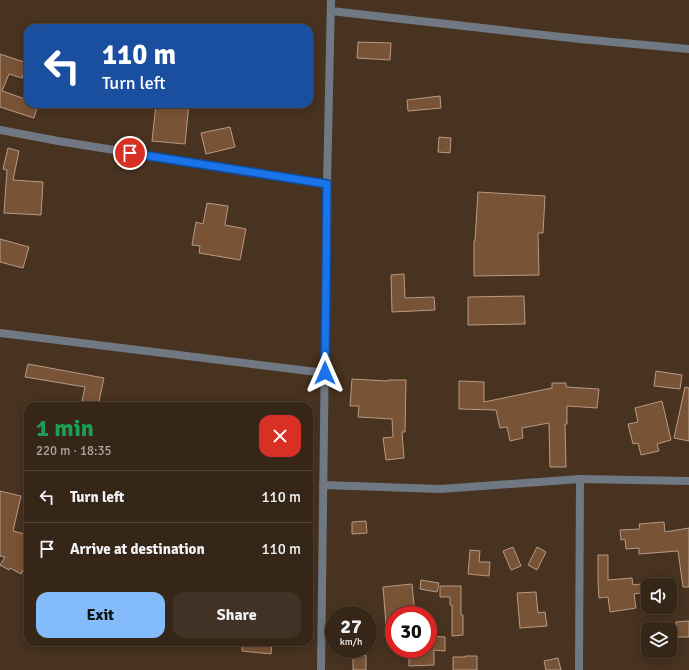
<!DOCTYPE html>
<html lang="en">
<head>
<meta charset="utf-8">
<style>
	body { margin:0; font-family:Signika,sans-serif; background:#413225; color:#f1f3f6; height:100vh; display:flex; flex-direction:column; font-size:15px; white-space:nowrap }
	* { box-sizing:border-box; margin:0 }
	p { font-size:13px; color:#aaa5a2 }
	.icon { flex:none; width:22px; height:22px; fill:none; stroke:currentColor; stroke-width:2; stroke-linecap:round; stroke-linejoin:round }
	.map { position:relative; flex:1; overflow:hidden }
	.details { position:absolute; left:24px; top:402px; width:289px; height:244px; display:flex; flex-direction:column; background:#362618; border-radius:12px; box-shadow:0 2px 10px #0003,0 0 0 1px #504337 }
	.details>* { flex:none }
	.guide { position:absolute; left:24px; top:24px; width:289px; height:84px; border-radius:12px; box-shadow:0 2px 10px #0003,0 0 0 1px #504337; background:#1a4fa0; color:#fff; overflow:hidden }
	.tools { position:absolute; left:641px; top:578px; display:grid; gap:8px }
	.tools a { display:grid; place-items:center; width:36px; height:36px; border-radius:8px; background:#362618; box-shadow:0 2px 10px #0003,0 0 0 1px #504337; font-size:20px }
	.speed { position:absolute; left:325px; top:606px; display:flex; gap:8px; font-size:20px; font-weight:700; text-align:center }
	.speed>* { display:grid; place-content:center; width:52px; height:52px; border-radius:50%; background:#362618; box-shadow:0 2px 10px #0003,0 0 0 1px #504337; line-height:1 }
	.speed small { font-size:10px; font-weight:400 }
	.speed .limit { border:6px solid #d22; background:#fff; color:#111 }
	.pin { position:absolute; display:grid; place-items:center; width:34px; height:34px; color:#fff; margin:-17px; border:2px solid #fff; border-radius:50%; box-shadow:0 1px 4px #0007 }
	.me { position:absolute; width:44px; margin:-22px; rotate:0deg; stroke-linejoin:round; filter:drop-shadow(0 0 3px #0008) }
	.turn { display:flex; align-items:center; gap:14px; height:84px; padding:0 12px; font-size:18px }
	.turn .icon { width:52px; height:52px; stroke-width:2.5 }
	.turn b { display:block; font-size:28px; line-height:34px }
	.round { display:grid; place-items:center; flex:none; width:42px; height:42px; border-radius:12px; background:#413225 }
	.summary { display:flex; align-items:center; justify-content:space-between; height:68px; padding:0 12px }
	h1 { font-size:24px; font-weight:700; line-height:30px; color:#1e9e55 }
	.button { display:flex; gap:8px; margin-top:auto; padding:8px 12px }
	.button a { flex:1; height:46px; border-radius:12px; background:#84bcfb; color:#111; font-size:16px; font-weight:700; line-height:46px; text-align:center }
	.button a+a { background:#413225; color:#f1f3f6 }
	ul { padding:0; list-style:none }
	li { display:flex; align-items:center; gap:12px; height:52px; padding:0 12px; border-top:1px solid #504337 }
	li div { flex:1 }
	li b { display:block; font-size:15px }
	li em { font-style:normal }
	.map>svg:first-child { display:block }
	.building { fill:#795336; stroke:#b79b87 }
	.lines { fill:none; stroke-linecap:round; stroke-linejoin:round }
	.minor { stroke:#707983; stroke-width:8 }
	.route-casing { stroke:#114b97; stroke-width:10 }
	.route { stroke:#1a73e8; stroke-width:7 }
</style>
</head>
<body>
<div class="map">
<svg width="689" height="670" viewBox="0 0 689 670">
	<rect width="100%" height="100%" fill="#483220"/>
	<g class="building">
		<path d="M 358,42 L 391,43 L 390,60 L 357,58 Z"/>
		<path d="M 0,54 L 27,63 L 22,78 L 9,74 L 2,91 L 28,100 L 28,104 L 38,104 L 34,118 L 0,107 Z"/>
		<path d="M 440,96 L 441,108 L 408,111 L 407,100 Z"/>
		<path d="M 156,104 L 189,104 L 185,144 L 152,141 Z"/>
		<path d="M 230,127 L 235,147 L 206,154 L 201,133 Z"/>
		<path d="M 439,137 L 451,138 L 450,153 L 438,152 Z"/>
		<path d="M 8,148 L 19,151 L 13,180 L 43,182 L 41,215 L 4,213 L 7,170 L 3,169 Z"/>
		<path d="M 478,192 L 545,196 L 543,233 L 538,233 L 539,275 L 474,276 L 474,241 L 475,241 Z"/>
		<path d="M 207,203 L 228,206 L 225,225 L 246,229 L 240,260 L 199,253 L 200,246 L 192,245 L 196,222 L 203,224 Z"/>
		<path d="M 0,239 L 29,247 L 23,268 L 0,262 Z"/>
		<path d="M 404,274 L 405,298 L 434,297 L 435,310 L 392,312 L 391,275 Z"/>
		<path d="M 524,296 L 525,324 L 468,325 L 468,297 Z"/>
		<path d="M 28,364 L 104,378 L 98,406 L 81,406 L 85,387 L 25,377 Z"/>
		<path d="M 656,371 L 682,375 L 680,389 L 654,386 Z"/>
		<path d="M 352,379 L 388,381 L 388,380 L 406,380 L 405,432 L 402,432 L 404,458 L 386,460 L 383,438 L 393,437 L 392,419 L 358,417 L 359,406 L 350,406 Z"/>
		<path d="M 459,381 L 484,382 L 484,402 L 552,388 L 552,383 L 566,383 L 566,387 L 599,389 L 597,408 L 567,406 L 567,424 L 565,424 L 566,467 L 550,467 L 549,423 L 522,428 L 523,438 L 510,441 L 507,427 L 500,428 L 496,410 L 459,409 Z"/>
		<path d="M 685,387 L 689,388 L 689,441 L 674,438 Z"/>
		<path d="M 662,401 L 671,440 L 657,444 L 659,451 L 641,455 L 638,443 L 633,444 L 628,424 L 638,422 L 635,408 Z"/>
		<path d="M 0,491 L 21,496 L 13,531 L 28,535 L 28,560 L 21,574 L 10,568 L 9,570 L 0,565 L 5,557 L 0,556 Z"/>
		<path d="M 366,521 L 367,533 L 352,534 L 352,522 Z"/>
		<path d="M 664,522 L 665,532 L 689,528 L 689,587 L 683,587 L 678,551 L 639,554 L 639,548 L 626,549 L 625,539 L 621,540 L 620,530 L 640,529 L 639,524 Z"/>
		<path d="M 513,547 L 521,566 L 511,570 L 503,551 Z"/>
		<path d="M 537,547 L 546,552 L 537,570 L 528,565 Z"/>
		<path d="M 470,550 L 480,551 L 479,562 L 490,562 L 489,576 L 468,574 Z"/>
		<path d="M 598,555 L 608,555 L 608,580 L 632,578 L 633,585 L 648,583 L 648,592 L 634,594 L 636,608 L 610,612 L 608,597 L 599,598 L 598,582 Z"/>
		<path d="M 421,580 L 439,583 L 437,592 L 420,589 Z"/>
		<path d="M 412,584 L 415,615 L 394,615 L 394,637 L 387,637 L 383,587 Z"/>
		<path d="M 440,586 L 461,586 L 461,615 L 463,615 L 463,635 L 452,636 L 452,605 L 450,605 L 450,597 L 440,597 Z"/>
		<path d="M 536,592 L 538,613 L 545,612 L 547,626 L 520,628 L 517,593 Z"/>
		<path d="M 689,621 L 689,637 L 677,637 L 676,622 Z"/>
		<path d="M 428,636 L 445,637 L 445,651 L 434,650 L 434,665 L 409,666 L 409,654 L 416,654 L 416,649 L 428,649 Z"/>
		<path d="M 242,642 L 272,642 L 271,654 L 242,651 Z"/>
		<path d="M 366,655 L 366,670 L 353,670 L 353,656 Z"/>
		<path d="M 465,656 L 477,656 L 477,670 L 453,670 L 453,657 L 465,657 Z"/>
		<path d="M 558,658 L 561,670 L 546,670 L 544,661 Z"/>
	</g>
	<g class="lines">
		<g class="minor">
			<path d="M 331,11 L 580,39 L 689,49"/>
			<path d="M 0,130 L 58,141 L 327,184"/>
			<path d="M 0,333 L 325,373"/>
			<path d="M 323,485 L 440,489 L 580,479 L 689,481"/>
			<path d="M 321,670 L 327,184 L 331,0"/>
			<path d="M 579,670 L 580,479"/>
		</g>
	</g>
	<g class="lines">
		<defs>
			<path id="route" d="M 130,153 L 327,184 L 325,373"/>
		</defs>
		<use href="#route" class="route-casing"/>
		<use href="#route" class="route"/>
	</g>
</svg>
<div class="tools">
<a><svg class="icon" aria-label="sound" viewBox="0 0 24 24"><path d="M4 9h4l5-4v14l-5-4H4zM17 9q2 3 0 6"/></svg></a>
<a><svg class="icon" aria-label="layers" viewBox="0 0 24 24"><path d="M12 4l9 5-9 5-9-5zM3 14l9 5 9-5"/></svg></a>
</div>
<div class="speed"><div>27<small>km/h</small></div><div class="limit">30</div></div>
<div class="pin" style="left:130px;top:153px;background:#d93025"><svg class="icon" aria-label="arrive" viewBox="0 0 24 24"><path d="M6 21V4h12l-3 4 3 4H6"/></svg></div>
<svg class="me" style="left:325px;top:373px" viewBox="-20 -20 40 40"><path d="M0-17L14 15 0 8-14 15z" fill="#1a73e8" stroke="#fff" stroke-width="4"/></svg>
<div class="guide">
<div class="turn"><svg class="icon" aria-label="left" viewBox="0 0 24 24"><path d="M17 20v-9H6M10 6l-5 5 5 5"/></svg><div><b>110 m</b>Turn left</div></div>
</div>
<section class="details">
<div class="summary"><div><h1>1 min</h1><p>220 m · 18:35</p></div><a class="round" style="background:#d93025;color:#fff"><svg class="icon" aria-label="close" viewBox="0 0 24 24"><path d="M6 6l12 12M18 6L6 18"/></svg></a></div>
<ul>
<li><svg class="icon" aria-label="left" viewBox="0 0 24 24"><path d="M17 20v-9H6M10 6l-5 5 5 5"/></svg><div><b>Turn left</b></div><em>110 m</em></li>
<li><svg class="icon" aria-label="arrive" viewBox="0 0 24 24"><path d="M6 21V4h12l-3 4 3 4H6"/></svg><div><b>Arrive at destination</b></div><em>110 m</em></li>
</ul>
<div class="button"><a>Exit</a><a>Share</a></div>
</section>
</div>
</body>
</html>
